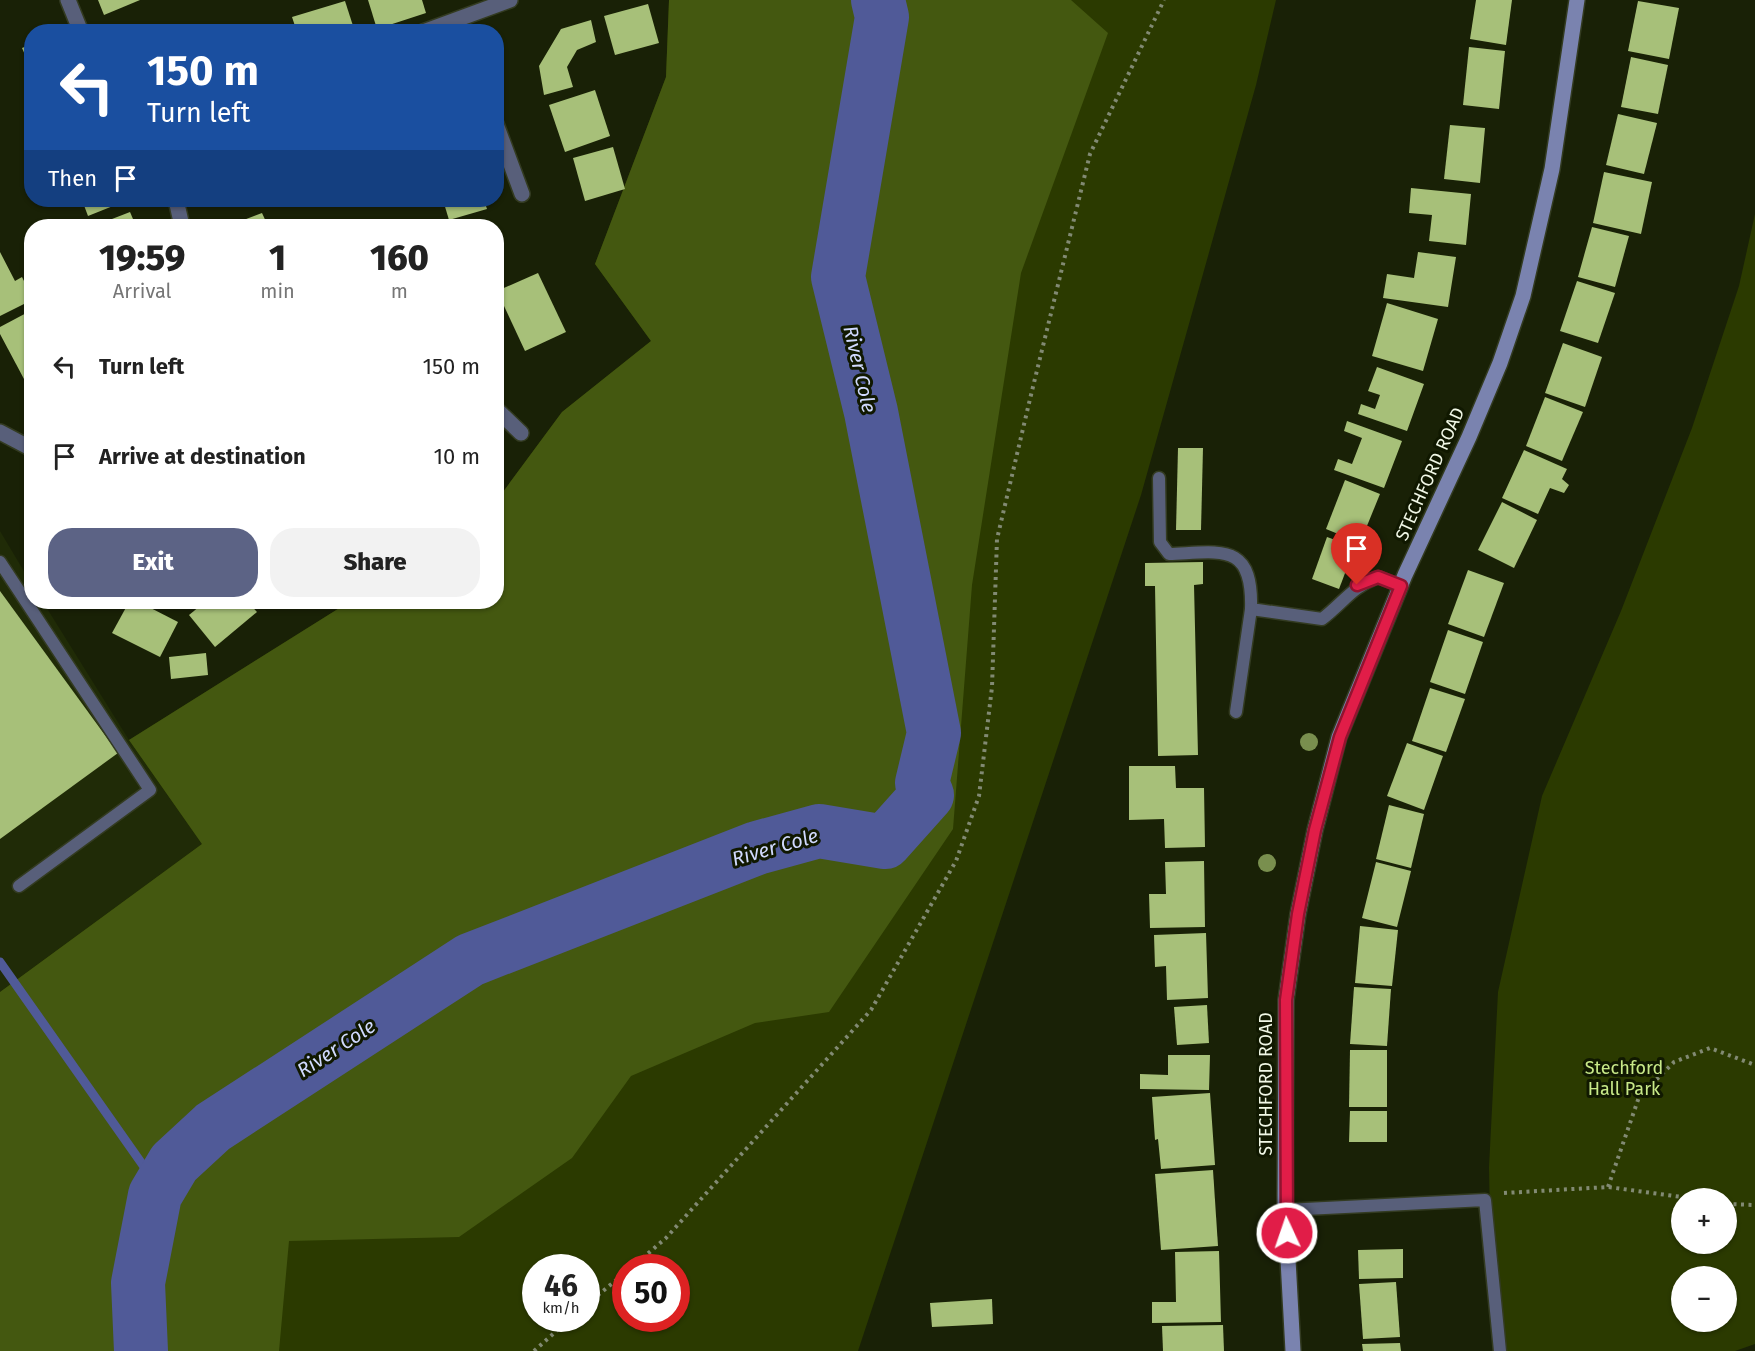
<!DOCTYPE html>
<html lang="en">
<head>
<meta charset="utf-8">
<style>
	body { margin:0; font-family:"Fira Sans",sans-serif; background:#f2f2f2; color:#222; height:100vh; display:flex; flex-direction:column; font-size:22px; white-space:nowrap }
	* { box-sizing:border-box; margin:0 }
	p { font-size:20px; color:#767676 }
	.icon { flex:none; width:33px; height:33px; fill:none; stroke:currentColor; stroke-width:2; stroke-linecap:round; stroke-linejoin:round }
	.map { position:relative; flex:1; overflow:hidden }
	.panel { position:absolute; left:24px; top:219px; width:480px; height:390px; display:flex; flex-direction:column; background:#fff; border-radius:24px; box-shadow:0 2px 4px #0004 }
	.panel>* { flex:none }
	.hud { position:absolute; left:24px; top:24px; width:480px; height:183px; border-radius:24px; box-shadow:0 2px 4px #0004; background:#1a4fa0; color:#fff; overflow:hidden }
	.fabs { position:absolute; left:1671px; top:1188px; display:grid; gap:12px }
	.fabs a { display:grid; place-items:center; width:66px; height:66px; border-radius:50%; background:#fff; box-shadow:0 2px 4px #0004; font-size:30px }
	.speed { position:absolute; left:522px; top:1254px; display:flex; gap:12px; font-size:30px; font-weight:700; text-align:center }
	.speed>* { display:grid; place-content:center; width:78px; height:78px; border-radius:50%; background:#fff; box-shadow:0 2px 4px #0004; line-height:1 }
	.speed small { font-size:15px; font-weight:400 }
	.speed .limit { border:9px solid #d22; background:#fff; color:#111 }
	.pin { position:absolute; display:grid; place-items:center; width:51px; height:51px; color:#fff; margin:-62px -26px; border-radius:50% 50% 50% 0; rotate:-45deg; box-shadow:0 0 6px #0007 }
	.pin .icon { rotate:45deg }
	.me { position:absolute; width:66px; margin:-33px; rotate:357deg; stroke-linejoin:round; filter:drop-shadow(0 0 4px #0008) }
	.turn { display:flex; align-items:center; gap:21px; height:126px; padding:0 24px; font-size:27px }
	.turn .icon { width:78px; height:78px; stroke-width:2.5 }
	.turn b { display:block; font-size:42px; line-height:51px }
	.then { display:flex; align-items:center; height:57px; padding:0 24px; background:#0003; gap:12px; font-size:22px }
	.eta { display:flex; justify-content:space-evenly; align-items:center; height:102px; text-align:center }
	.eta b { font-size:36px; font-weight:800; line-height:42px }
	.button { display:flex; gap:12px; margin-top:auto; padding:12px 24px }
	.button a { flex:1; height:69px; border-radius:24px; background:#5c6385; color:#fff; font-size:24px; font-weight:800; line-height:69px; text-align:center }
	.button a+a { background:#f2f2f2; color:#222 }
	ul { padding:0; list-style:none }
	li { display:flex; align-items:center; gap:18px; height:90px; padding:0 24px }
	li div { flex:1 }
	li b { display:block; font-size:22px }
	li em { font-style:normal }
	.map>svg:first-child { display:block }
	.built { fill:#202b07 }
	.green { fill:#2b3a00; fill-rule:evenodd }
	.forest { fill:#445810 }
	.lines { fill:none; stroke-linecap:round; stroke-linejoin:round }
	.stream { stroke:#505a98; stroke-width:9 }
	.river { stroke:#505a98; stroke-width:54 }
	.building { fill:#a7c079 }
	.lane-casing { stroke:#333b21; stroke-width:15 }
	.street-casing { stroke:#333b21; stroke-width:18 }
	.secondary-casing { stroke:#333b21; stroke-width:18 }
	.path { stroke:#828a73; stroke-width:4; stroke-dasharray:3 4.5; stroke-linecap:butt }
	.lane { stroke:#585f7a; stroke-width:12 }
	.street { stroke:#585f7a; stroke-width:15 }
	.secondary { stroke:#7a83af; stroke-width:15 }
	.tree { fill:#798f4e }
	.route-casing { stroke:#92132f; stroke-width:15 }
	.route { stroke:#e11d48; stroke-width:10 }
	.labels { text-anchor:middle; stroke-width:6; stroke-linejoin:round; paint-order:stroke }
	.street-label { font-size:18px; fill:#f1f8e6; stroke:#101800 }
	.park-label { font-size:18px; fill:#c8e988; stroke:#101800 }
	.water-label { font-size:20px; font-style:italic; fill:#d1dafe; stroke:#101800 }
</style>
</head>
<body>
<div class="map">
<svg width="1755" height="1351" viewBox="0 0 1755 1351">
	<rect width="100%" height="100%" fill="#192106"/>
	<path class="built" d="M 0,531 L 31,583 L 32,602 L 43,602 L 129,740 L 203,844 L 0,992 Z"/>
	<g class="green">
		<path d="M 669,0 L 1276,0 L 1256,85 L 1141,495 L 858,1351 L 0,1351 L 0,992 L 202,844 L 129,740 L 349,602 L 496,602 L 497,500 L 562,412 L 651,341 L 595,264 L 666,77 ZM 536,1268 L 586,1268 L 586,1318 L 536,1318 ZM 626,1268 L 676,1268 L 676,1318 L 626,1318 Z"/>
		<path d="M 1755,214 L 1755,1344 L 1735,1351 L 1503,1351 L 1490,1218 L 1489,1167 L 1498,992 L 1542,796 L 1621,611 L 1692,428 L 1739,286 ZM 1682,1198 L 1726,1198 L 1726,1244 L 1682,1244 ZM 1682,1276 L 1726,1276 L 1726,1322 L 1682,1322 Z"/>
	</g>
	<path class="forest" d="M 669,0 L 1071,0 L 1108,33 L 1021,273 L 972,585 L 953,829 L 829,1012 L 755,1023 L 631,1076 L 572,1158 L 459,1237 L 289,1241 L 279,1351 L 0,1351 L 0,992 L 202,844 L 129,740 L 349,602 L 496,602 L 497,500 L 562,412 L 651,341 L 595,264 L 666,77 Z"/>
	<g class="lines">
		<path class="stream" d="M 0,962 L 159,1188"/>
		<path class="river" d="M 141,1351 L 138,1283 L 155,1195 L 174,1163 L 213,1127 L 470,960 L 757,848 L 819,831 L 885,842 L 927,795 L 922,783 L 934,733 L 871,412 L 838,277 L 882,17 L 878,0"/>
	</g>
	<g class="building">
		<path d="M 98,0 L 140,0 L 104,15 Z"/>
		<path d="M 368,0 L 422,0 L 426,13 L 377,29 Z"/>
		<path d="M 1476,0 L 1512,0 L 1506,45 L 1470,39 Z"/>
		<path d="M 345,1 L 355,32 L 297,32 L 292,17 Z"/>
		<path d="M 1638,1 L 1679,8 L 1669,59 L 1628,51 Z"/>
		<path d="M 648,4 L 659,43 L 615,55 L 604,16 Z"/>
		<path d="M 591,20 L 596,42 L 577,50 L 567,67 L 573,87 L 544,95 L 539,66 L 561,29 Z"/>
		<path d="M 149,24 L 152,32 L 134,32 Z"/>
		<path d="M 269,24 L 272,32 L 250,32 L 250,31 Z"/>
		<path d="M 32,44 L 32,71 L 22,48 Z"/>
		<path d="M 1469,47 L 1505,51 L 1499,109 L 1463,105 Z"/>
		<path d="M 1631,57 L 1668,65 L 1658,114 L 1621,107 Z"/>
		<path d="M 595,90 L 610,136 L 565,152 L 549,105 Z"/>
		<path d="M 1618,114 L 1657,123 L 1644,174 L 1606,165 Z"/>
		<path d="M 1450,125 L 1485,128 L 1480,183 L 1444,179 Z"/>
		<path d="M 613,147 L 625,189 L 585,201 L 573,158 Z"/>
		<path d="M 1604,172 L 1652,182 L 1641,234 L 1593,223 Z"/>
		<path d="M 1411,188 L 1471,194 L 1466,245 L 1429,241 L 1432,215 L 1409,213 Z"/>
		<path d="M 82,200 L 128,200 L 88,216 Z"/>
		<path d="M 230,200 L 244,200 L 232,204 Z"/>
		<path d="M 443,200 L 484,200 L 487,209 L 449,220 Z"/>
		<path d="M 130,212 L 136,226 L 94,226 Z"/>
		<path d="M 262,213 L 268,226 L 228,226 Z"/>
		<path d="M 1592,227 L 1629,236 L 1615,287 L 1578,277 Z"/>
		<path d="M 0,252 L 15,281 L 22,277 L 27,287 L 32,287 L 32,300 L 0,316 Z"/>
		<path d="M 1418,252 L 1456,257 L 1448,307 L 1383,298 L 1387,274 L 1414,278 Z"/>
		<path d="M 538,273 L 566,332 L 525,351 L 497,291 Z"/>
		<path d="M 1577,281 L 1615,293 L 1598,343 L 1560,331 Z"/>
		<path d="M 1387,303 L 1438,319 L 1423,371 L 1372,356 Z"/>
		<path d="M 32,310 L 32,394 L 0,334 L 0,327 Z"/>
		<path d="M 1563,343 L 1602,357 L 1585,407 L 1545,393 Z"/>
		<path d="M 1377,367 L 1424,384 L 1407,431 L 1358,414 L 1361,404 L 1375,409 L 1380,395 L 1368,391 Z"/>
		<path d="M 1545,397 L 1583,412 L 1562,461 L 1526,446 Z"/>
		<path d="M 1347,421 L 1402,441 L 1384,488 L 1334,470 L 1338,459 L 1352,464 L 1362,438 L 1344,431 Z"/>
		<path d="M 1178,448 L 1203,448 L 1201,530 L 1176,530 Z"/>
		<path d="M 1524,450 L 1567,469 L 1562,479 L 1569,485 L 1564,493 L 1550,488 L 1538,514 L 1502,498 Z"/>
		<path d="M 1345,480 L 1380,494 L 1360,543 L 1326,529 Z"/>
		<path d="M 1502,502 L 1537,520 L 1514,568 L 1478,550 Z"/>
		<path d="M 1327,537 L 1355,547 L 1339,589 L 1312,579 Z"/>
		<path d="M 1203,562 L 1203,584 L 1194,585 L 1198,755 L 1158,756 L 1155,586 L 1145,586 L 1145,563 Z"/>
		<path d="M 1468,570 L 1504,583 L 1484,637 L 1448,624 Z"/>
		<path d="M 0,591 L 118,753 L 0,839 Z"/>
		<path d="M 129,602 L 139,602 L 178,622 L 160,657 L 112,633 Z"/>
		<path d="M 205,602 L 248,602 L 257,612 L 215,647 L 189,615 Z"/>
		<path d="M 1448,630 L 1483,642 L 1465,694 L 1430,682 Z"/>
		<path d="M 206,653 L 208,675 L 171,679 L 169,657 Z"/>
		<path d="M 1430,688 L 1465,699 L 1446,752 L 1412,741 Z"/>
		<path d="M 1407,743 L 1443,756 L 1424,810 L 1387,796 Z"/>
		<path d="M 1129,766 L 1175,766 L 1176,788 L 1204,788 L 1205,847 L 1165,848 L 1164,819 L 1129,820 Z"/>
		<path d="M 1389,805 L 1424,814 L 1411,868 L 1376,859 Z"/>
		<path d="M 1204,861 L 1205,927 L 1150,928 L 1149,894 L 1166,894 L 1165,862 Z"/>
		<path d="M 1376,862 L 1411,871 L 1397,927 L 1362,918 Z"/>
		<path d="M 1360,926 L 1398,930 L 1392,986 L 1355,983 Z"/>
		<path d="M 1206,933 L 1208,998 L 1167,1000 L 1166,966 L 1155,967 L 1154,935 Z"/>
		<path d="M 1354,987 L 1391,989 L 1387,1046 L 1350,1044 Z"/>
		<path d="M 1207,1005 L 1209,1043 L 1177,1045 L 1174,1007 Z"/>
		<path d="M 1350,1050 L 1387,1050 L 1387,1107 L 1349,1107 Z"/>
		<path d="M 1168,1055 L 1210,1055 L 1209,1090 L 1140,1089 L 1140,1074 L 1168,1075 Z"/>
		<path d="M 1210,1093 L 1215,1165 L 1161,1169 L 1158,1139 L 1155,1140 L 1152,1097 Z"/>
		<path d="M 1350,1111 L 1387,1111 L 1387,1142 L 1349,1142 Z"/>
		<path d="M 1213,1170 L 1218,1246 L 1161,1250 L 1155,1174 Z"/>
		<path d="M 1403,1249 L 1403,1278 L 1359,1279 L 1358,1250 Z"/>
		<path d="M 1219,1251 L 1221,1322 L 1152,1323 L 1152,1302 L 1176,1302 L 1175,1252 Z"/>
		<path d="M 1396,1282 L 1400,1337 L 1363,1339 L 1359,1284 Z"/>
		<path d="M 992,1299 L 993,1324 L 932,1327 L 930,1303 Z"/>
		<path d="M 1223,1325 L 1224,1351 L 1163,1351 L 1162,1326 Z"/>
		<path d="M 1400,1343 L 1401,1351 L 1363,1351 L 1362,1344 Z"/>
	</g>
	<g class="lines">
		<defs>
			<g id="lane">
				<path d="M 1159,478 L 1160,542 L 1169,554 C 1222,552 1253,542 1251,609 L 1322,619 C 1344,602 1352,587 1378,577 L 1401,586"/>
				<path d="M 0,562 L 150,790 L 19,886"/>
				<path d="M 1236,712 L 1251,609"/>
				<path d="M 1285,1210 L 1485,1200 L 1500,1351"/>
			</g>
			<g id="street">
				<path d="M 68,0 L 81,32"/>
				<path d="M 423,32 L 510,0"/>
				<path d="M 496,124 L 522,194"/>
				<path d="M 176,200 L 182,226"/>
				<path d="M 496,409 L 521,433"/>
				<path d="M 0,432 L 32,449"/>
			</g>
			<path id="secondary" d="M 1293,1351 L 1285,1205 L 1286,1000 L 1298,914 L 1315,830 L 1339,737 L 1405,575 L 1469,437 L 1500,363 L 1523,296 L 1552,169 L 1577,0"/>
		</defs>
		<use href="#lane" class="lane-casing"/>
		<use href="#street" class="street-casing"/>
		<use href="#secondary" class="secondary-casing"/>
		<g class="path">
			<path d="M 1608,1187 L 1639,1097 L 1674,1062 L 1710,1048 L 1755,1065"/>
			<path d="M 1504,1193 L 1608,1187 L 1689,1198"/>
			<path d="M 1726,1204 L 1755,1205"/>
			<path d="M 631,1268 L 666,1238 L 871,1010 L 956,861 L 979,796 L 992,687 L 997,539 L 1030,399 L 1090,154 L 1164,0"/>
			<path d="M 586,1305 L 626,1272"/>
			<path d="M 534,1351 L 571,1318"/>
		</g>
		<use href="#lane" class="lane"/>
		<use href="#street" class="street"/>
		<use href="#secondary" class="secondary"/>
	</g>
	<g class="tree">
		<circle cx="1309" cy="742" r="9"/>
		<circle cx="1267" cy="863" r="9"/>
	</g>
	<g class="lines">
		<defs>
			<path id="route" d="M 1287,1233 L 1286,1000 L 1298,914 L 1315,830 L 1340,737 L 1401,586 L 1378,577 L 1357,585"/>
		</defs>
		<use href="#route" class="route-casing"/>
		<use href="#route" class="route"/>
	</g>
	<g class="labels">
		<g class="street-label">
			<text transform="translate(1430 474) rotate(-66)" y="6">STECHFORD ROAD</text>
			<text transform="translate(1266 1084) rotate(-90)" y="6">STECHFORD ROAD</text>
		</g>
		<g class="park-label">
			<text x="1624" y="1074">Stechford<tspan x="1624" dy="21">Hall Park</tspan></text>
		</g>
		<g class="water-label">
			<text transform="translate(860 369) rotate(77)" y="7">River Cole</text>
			<text transform="translate(775 847) rotate(-16)" y="7">River Cole</text>
			<text transform="translate(336 1048) rotate(-33)" y="7">River Cole</text>
		</g>
	</g>
</svg>
<div class="fabs">
<a>+</a>
<a>−</a>
</div>
<div class="speed"><div>46<small>km/h</small></div><div class="limit">50</div></div>
<div class="pin" style="left:1357px;top:585px;background:#d93025"><svg class="icon" aria-label="arrive" viewBox="0 0 24 24"><path d="M6 21V4h12l-3 4 3 4H6"/></svg></div>
<svg class="me" style="left:1287px;top:1233px" viewBox="-20 -20 40 40"><circle r="17" fill="#e11d48" stroke="#fff" stroke-width="3"/><path d="M0-11L8 9 0 5-8 9z" fill="#fff"/></svg>
<div class="hud">
<div class="turn"><svg class="icon" aria-label="left" viewBox="0 0 24 24"><path d="M17 20v-9H6M10 6l-5 5 5 5"/></svg><div><b>150 m</b>Turn left</div></div>
<div class="then">Then<svg class="icon" aria-label="arrive" viewBox="0 0 24 24"><path d="M6 21V4h12l-3 4 3 4H6"/></svg></div>
</div>
<section class="panel">
<div class="eta">
<div><b>19:59</b><p>Arrival</p></div>
<div><b>1</b><p>min</p></div>
<div><b>160</b><p>m</p></div>
</div>
<ul>
<li><svg class="icon" aria-label="left" viewBox="0 0 24 24"><path d="M17 20v-9H6M10 6l-5 5 5 5"/></svg><div><b>Turn left</b></div><em>150 m</em></li>
<li><svg class="icon" aria-label="arrive" viewBox="0 0 24 24"><path d="M6 21V4h12l-3 4 3 4H6"/></svg><div><b>Arrive at destination</b></div><em>10 m</em></li>
</ul>
<div class="button"><a>Exit</a><a>Share</a></div>
</section>
</div>
</body>
</html>
